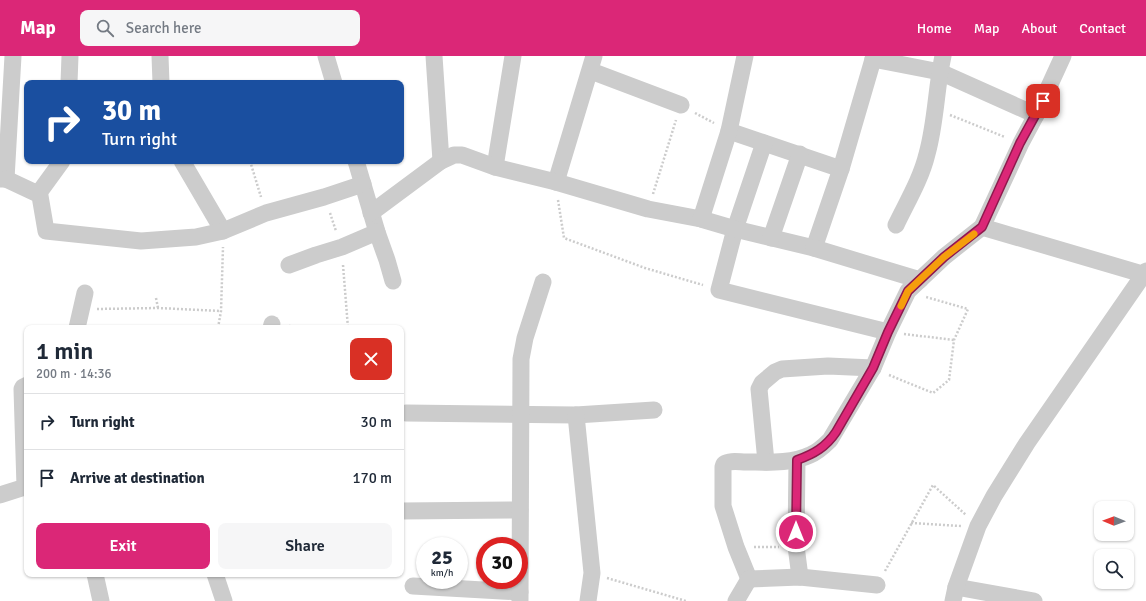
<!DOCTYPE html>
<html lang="en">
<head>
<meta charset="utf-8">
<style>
	body { margin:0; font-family:Signika,sans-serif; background:#f6f6f7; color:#1f2937; height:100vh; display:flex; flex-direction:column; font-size:15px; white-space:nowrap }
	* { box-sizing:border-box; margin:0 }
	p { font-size:13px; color:#747a83 }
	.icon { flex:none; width:22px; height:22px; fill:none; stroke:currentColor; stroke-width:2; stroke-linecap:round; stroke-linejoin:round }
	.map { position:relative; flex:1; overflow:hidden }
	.details { position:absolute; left:24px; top:269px; width:380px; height:252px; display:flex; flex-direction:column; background:#fff; border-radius:8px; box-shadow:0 1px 3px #0004 }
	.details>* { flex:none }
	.guide { position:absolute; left:24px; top:24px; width:380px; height:84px; border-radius:8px; box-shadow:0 1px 3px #0004; background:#1a4fa0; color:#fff; overflow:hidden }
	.needle { width:26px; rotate:271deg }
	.fabs { position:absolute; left:1094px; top:445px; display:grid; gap:8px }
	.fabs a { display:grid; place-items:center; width:40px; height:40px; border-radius:8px; background:#fff; box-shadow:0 1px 3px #0004; font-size:20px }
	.speed { position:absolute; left:416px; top:481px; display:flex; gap:8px; font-size:20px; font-weight:700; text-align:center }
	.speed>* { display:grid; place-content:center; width:52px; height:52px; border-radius:50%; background:#fff; box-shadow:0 1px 3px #0004; line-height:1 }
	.speed small { font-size:10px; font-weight:400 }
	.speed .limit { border:6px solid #d22; background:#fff; color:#111 }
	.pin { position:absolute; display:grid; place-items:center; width:34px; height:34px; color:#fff; margin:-17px; border-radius:8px; box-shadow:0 2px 6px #0006 }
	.me { position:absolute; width:44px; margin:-22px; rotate:0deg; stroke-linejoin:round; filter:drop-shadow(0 0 3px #0008) }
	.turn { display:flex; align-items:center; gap:14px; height:84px; padding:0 12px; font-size:18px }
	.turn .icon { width:52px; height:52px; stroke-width:2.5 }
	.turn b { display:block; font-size:28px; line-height:34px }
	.round { display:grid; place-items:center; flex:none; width:42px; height:42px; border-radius:8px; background:#f6f6f7 }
	.overview { display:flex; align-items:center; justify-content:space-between; height:68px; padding:0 12px }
	h1 { font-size:24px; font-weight:600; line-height:30px }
	.button { display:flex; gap:8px; margin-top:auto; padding:8px 12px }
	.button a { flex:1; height:46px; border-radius:8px; background:#db2777; color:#fff; font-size:16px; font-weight:600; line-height:46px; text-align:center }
	.button a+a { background:#f6f6f7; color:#1f2937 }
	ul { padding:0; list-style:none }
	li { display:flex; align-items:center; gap:12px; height:56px; padding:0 12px; border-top:1px solid #e0e1e3 }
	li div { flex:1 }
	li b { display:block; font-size:15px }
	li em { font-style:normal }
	header { display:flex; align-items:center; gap:24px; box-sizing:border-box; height:56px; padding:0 20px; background:#db2777; color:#fff }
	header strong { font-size:19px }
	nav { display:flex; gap:22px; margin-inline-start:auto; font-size:14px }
	.search { width:280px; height:36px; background:#f6f6f7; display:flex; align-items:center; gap:10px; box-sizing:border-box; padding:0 14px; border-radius:8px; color:#747a83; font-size:15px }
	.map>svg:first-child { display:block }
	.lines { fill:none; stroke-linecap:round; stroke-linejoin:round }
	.path { stroke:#ccc; stroke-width:2.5; stroke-dasharray:2 2; stroke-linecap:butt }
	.street { stroke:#ccc; stroke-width:17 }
	.route-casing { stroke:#8e194d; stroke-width:10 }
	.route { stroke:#db2777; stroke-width:7 }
	.slow { stroke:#f59e0b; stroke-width:7 }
</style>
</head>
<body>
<header>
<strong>Map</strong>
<div class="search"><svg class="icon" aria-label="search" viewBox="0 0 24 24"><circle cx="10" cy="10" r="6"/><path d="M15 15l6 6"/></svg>Search here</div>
<nav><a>Home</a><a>Map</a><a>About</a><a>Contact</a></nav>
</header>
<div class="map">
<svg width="1146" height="545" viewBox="0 0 1146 545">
	<rect width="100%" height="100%" fill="#fff"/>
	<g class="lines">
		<g class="path">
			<path d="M 695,57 L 714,67"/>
			<path d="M 950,59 L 1005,81"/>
			<path d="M 250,105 L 261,141"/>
			<path d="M 653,138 L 676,64"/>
			<path d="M 558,144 L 564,182 L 645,212 L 703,229"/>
			<path d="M 330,157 L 336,175"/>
			<path d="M 343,209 L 348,272"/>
			<path d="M 156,242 L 158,252"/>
			<path d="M 97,253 L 158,252 L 221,255"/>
			<path d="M 289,270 L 309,272"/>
			<path d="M 218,272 L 221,255 L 223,191"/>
			<path d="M 904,278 L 954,284"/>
			<path d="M 889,319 L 933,337 L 949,324 L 954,284 L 968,253 L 926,241"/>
			<path d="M 911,467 L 961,470"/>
			<path d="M 754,491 L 779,491"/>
			<path d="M 885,515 L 933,429 L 966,459"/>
			<path d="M 184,518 L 184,521"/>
			<path d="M 607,522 L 686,545"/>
		</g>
		<g class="street">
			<path d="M 160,0 L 161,27"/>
			<path d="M 326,0 L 334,27"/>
			<path d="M 434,0 L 441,105"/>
			<path d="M 873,3 L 940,16 L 1036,59"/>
			<path d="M 591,15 L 681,49"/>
			<path d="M 69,27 L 70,0"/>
			<path d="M 729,75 L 841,113"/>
			<path d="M 764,87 L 735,173 L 719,234 L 888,276"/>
			<path d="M 182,105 L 223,175"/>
			<path d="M 356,105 L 377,176 L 387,204 L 393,225"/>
			<path d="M 495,111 L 513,0"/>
			<path d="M 0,123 L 6,123 L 13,0"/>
			<path d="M 6,123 L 38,138 L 40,140 L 46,175 L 141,185 L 196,181 L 223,175 L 266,157 L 324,141 L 363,128"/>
			<path d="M 556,126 L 594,0"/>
			<path d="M 38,138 L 62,105"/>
			<path d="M 371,157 L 441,105 L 454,99 L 462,99 L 495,111 L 556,126 L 648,153 L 701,163 L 735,173 L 814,192 L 841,113 L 874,0"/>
			<path d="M 701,163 L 729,75 L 745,0"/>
			<path d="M 896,169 C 907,146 921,123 927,98 C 936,66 936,32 943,0"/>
			<path d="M 982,171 L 1146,219"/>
			<path d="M 771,182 L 800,98"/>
			<path d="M 814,192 L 920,224"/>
			<path d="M 289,209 L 316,199 L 342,191 L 377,176"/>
			<path d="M 77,272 L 85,237"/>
			<path d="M 271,272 L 272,268"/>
			<path d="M 406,357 L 576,359 L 654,354"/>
			<path d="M 576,359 L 592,517 L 588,545"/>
			<path d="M 797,404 L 796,490 L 800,521"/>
			<path d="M 766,406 L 759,333 L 762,327 L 775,316 L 782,313 L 828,310 L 873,312"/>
			<path d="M 0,439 L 25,431 L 22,333 L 23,331 L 27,329"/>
			<path d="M 401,455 L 520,454"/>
			<path d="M 95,518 L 101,545"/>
			<path d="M 215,518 L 224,545"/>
			<path d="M 749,523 L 736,491 L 723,450 L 723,411 L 724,408 C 730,404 739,406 746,406 C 766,406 791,408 810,399 C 818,396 824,390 830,384 L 873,312 L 888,276 L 908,235 L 944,201 L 982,171 L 1021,87 L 1036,59 L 1063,0"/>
			<path d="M 749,523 L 800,521 L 877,529"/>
			<path d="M 413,530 L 520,536"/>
			<path d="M 956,531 L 1034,545"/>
			<path d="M 520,545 L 521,303 L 525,282 L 543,226"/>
			<path d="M 736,545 L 749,523"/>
			<path d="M 953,545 L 956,531 L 978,470 L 994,440 L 1027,387 L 1146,215"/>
		</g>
	</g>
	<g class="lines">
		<defs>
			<path id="route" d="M 796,476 L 797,404 C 814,398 826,391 836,376 L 873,312 L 888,276 L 908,235 L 944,201 L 982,171 L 1020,87 L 1043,45"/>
		</defs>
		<use href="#route" class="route-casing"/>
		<use href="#route" class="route"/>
		<path class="slow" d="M 901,250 L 908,235 L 944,201 L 974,178"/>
	</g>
</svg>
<div class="fabs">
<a><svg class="needle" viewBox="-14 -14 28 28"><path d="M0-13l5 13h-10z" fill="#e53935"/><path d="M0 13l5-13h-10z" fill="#747a83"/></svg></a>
<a><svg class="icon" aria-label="search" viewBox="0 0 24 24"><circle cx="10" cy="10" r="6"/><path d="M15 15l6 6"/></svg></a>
</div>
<div class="speed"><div>25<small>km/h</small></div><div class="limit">30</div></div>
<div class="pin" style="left:1043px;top:45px;background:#d93025"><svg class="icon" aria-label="arrive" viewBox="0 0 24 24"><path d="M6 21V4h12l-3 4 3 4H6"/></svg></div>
<svg class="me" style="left:796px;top:476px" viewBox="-20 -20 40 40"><circle r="17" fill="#db2777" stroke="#fff" stroke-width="3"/><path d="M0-11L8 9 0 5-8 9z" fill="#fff"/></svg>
<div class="guide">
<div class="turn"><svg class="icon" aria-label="right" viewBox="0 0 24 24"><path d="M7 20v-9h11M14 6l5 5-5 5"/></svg><div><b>30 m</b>Turn right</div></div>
</div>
<section class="details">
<div class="overview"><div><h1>1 min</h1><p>200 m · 14:36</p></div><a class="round" style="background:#d93025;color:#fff"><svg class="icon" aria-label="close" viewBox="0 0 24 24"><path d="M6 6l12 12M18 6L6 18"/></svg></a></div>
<ul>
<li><svg class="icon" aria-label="right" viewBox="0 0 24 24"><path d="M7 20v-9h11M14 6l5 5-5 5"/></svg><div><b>Turn right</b></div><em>30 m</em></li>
<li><svg class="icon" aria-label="arrive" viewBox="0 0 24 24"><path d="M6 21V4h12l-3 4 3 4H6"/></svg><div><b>Arrive at destination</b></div><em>170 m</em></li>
</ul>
<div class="button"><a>Exit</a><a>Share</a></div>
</section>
</div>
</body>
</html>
